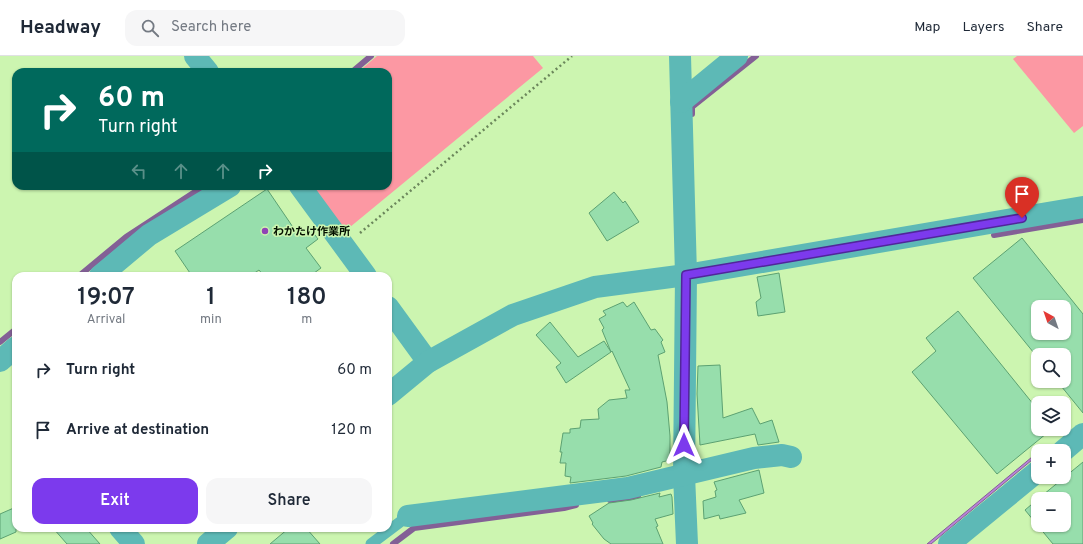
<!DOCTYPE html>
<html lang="en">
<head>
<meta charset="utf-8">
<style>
	body { margin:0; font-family:Overpass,"Noto Sans JP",sans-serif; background:#f6f6f7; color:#1f2937; height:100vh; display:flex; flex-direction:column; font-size:15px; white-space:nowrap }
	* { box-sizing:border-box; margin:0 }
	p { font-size:13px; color:#747a83 }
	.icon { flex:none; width:22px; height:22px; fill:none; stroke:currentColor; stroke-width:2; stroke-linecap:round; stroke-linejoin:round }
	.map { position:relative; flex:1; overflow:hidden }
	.details { position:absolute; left:12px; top:216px; width:380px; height:260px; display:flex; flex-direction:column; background:#fff; border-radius:12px; box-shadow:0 1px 3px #0004 }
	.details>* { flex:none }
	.guide { position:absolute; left:12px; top:12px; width:380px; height:122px; border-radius:12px; box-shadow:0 1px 3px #0004; background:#00695c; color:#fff; overflow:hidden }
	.needle { width:26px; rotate:320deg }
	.buttons { position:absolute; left:1031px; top:244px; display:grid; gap:8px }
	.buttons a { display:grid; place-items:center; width:40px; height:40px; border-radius:8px; background:#fff; box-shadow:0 1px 3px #0004; font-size:20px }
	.pin { position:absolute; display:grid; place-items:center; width:34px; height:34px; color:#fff; margin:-41px -17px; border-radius:50% 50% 50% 0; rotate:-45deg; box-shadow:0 0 4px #0007 }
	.pin .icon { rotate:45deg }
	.me { position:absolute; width:44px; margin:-22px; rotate:0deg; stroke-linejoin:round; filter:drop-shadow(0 0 3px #0008) }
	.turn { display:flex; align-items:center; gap:14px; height:84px; padding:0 20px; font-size:18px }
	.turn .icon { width:52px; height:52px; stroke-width:2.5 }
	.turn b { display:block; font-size:28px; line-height:34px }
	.lanes { display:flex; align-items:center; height:38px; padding:0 20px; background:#0003; justify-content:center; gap:20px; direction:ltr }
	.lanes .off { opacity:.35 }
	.eta { display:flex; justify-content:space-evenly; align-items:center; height:68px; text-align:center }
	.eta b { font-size:24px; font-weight:600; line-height:28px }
	.action { display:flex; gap:8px; margin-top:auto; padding:8px 20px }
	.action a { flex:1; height:46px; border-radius:12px; background:#7c3aed; color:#fff; font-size:16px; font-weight:600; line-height:46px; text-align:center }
	.action a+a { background:#f6f6f7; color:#1f2937 }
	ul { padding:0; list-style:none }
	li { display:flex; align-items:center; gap:12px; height:60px; padding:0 20px }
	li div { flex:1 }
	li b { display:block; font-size:15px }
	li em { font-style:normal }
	header { display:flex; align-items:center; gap:24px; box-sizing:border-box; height:56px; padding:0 20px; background:#fff; border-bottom:1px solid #e0e1e3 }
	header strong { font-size:19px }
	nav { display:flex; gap:22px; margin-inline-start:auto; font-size:14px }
	.search { width:280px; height:36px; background:#f6f6f7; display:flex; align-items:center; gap:10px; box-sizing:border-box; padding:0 14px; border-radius:12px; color:#747a83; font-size:15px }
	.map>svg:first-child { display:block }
	.green { fill:#fc98a3 }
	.water { fill:#b982d7; stroke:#836096 }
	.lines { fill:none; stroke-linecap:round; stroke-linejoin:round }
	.stream { stroke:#836096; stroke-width:6 }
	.building { fill:#97deac; stroke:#5ca172; fill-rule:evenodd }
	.path { stroke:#6b865b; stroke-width:2.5; stroke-dasharray:2 3; stroke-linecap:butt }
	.service { stroke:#5db9b6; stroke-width:11 }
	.minor { stroke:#5db9b6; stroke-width:22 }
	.tertiary { stroke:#5db9b6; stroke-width:22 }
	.route-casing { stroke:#51269a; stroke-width:10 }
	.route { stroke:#7c3aed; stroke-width:7 }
	.poi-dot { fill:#9044b5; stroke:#ccf5b0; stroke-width:1.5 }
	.labels { text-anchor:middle; stroke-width:3; stroke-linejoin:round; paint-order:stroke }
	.poi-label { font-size:11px; font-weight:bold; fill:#041000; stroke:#ccf5b0; text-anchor:start }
</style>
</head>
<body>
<header>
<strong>Headway</strong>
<div class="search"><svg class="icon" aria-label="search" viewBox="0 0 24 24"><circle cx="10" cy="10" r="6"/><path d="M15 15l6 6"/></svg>Search here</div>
<nav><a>Map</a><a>Layers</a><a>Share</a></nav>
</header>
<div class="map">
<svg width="1083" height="488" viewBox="0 0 1083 488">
	<rect width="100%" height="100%" fill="#ccf5b0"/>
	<g class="green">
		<path d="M 377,0 L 533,0 L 543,12 L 344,176 L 311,130 L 388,130 L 388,16 L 358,16 Z"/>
		<path d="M 1017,0 L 1083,0 L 1083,70 L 1074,77 L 1013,3 Z"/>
	</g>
	<path class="water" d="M 1038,396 L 1038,399 L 931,488 L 927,488 Z"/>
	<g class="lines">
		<g class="stream">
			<path d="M 352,16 L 371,0"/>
			<path d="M 692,58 L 692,51 L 756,0"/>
			<path d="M 994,179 L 1083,164"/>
			<path d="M 79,220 L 126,181 L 204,130"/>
			<path d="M 0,286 L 16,273"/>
			<path d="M 610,444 L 624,445 L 638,440"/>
			<path d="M 393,488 L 414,472 L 564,452 L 576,449"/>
		</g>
	</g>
	<g class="building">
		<path d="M 267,133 L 299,180 L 309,171 L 318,183 L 306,192 L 321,212 L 310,220 L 264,220 L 259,214 L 250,220 L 192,220 L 175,195 Z"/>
		<path d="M 614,136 L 623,147 L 625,145 L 639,166 L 607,185 L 589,157 Z"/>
		<path d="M 1022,182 L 1083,258 L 1083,357 L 1057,325 L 1064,325 L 1064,299 L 1038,299 L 1038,302 L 973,222 ZM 1038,251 L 1064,251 L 1064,277 L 1038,277 Z"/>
		<path d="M 779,217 L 785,256 L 758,260 L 756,246 L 761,242 L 757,221 Z"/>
		<path d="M 623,246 L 627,251 L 634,246 L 651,274 L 655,273 L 663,284 L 661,286 L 665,296 L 658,299 L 667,346 L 670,380 L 670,404 L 662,406 L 661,411 L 626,420 L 570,427 L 571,421 L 565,420 L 566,407 L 560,407 L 562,396 L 560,396 L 563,377 L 570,377 L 570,373 L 580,372 L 581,364 L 599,363 L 598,353 L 609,344 L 627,342 L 625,334 L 630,334 L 612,295 L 611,296 L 602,274 L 604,272 L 599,263 L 606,259 L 603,255 Z"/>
		<path d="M 958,255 L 1038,354 L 1038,373 L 1052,373 L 997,418 L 912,316 L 936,295 L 926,282 Z"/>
		<path d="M 550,266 L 578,301 L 604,285 L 611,296 L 566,327 L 556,311 L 561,307 L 536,279 Z"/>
		<path d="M 720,309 L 723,362 L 752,352 L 760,368 L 772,364 L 779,386 L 758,389 L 755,378 L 700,389 L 697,338 L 698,310 Z"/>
		<path d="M 1083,406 L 1083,488 L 1053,488 L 1025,454 L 1038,443 L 1038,469 L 1064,469 L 1064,443 L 1038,443 Z"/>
		<path d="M 759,414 L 764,437 L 739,444 L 746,457 L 720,463 L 719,459 L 704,463 L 703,445 L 716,441 L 715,435 L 717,434 L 714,426 Z"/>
		<path d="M 660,437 L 659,441 L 671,438 L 672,441 L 673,458 L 655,463 L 658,470 L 656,471 L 663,488 L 611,488 L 604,483 L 592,468 L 593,467 L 589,460 L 609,447 L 631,444 Z"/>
		<path d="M 16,451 L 16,476 L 0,483 L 0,458 Z"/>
		<path d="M 53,472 L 86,472 L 100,488 L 67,488 Z"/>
		<path d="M 289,472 L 306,472 L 320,488 L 270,488 Z"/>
	</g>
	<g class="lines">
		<path class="path" d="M 360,177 L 572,0"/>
		<path class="service" d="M 371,488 L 408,460"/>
		<g class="minor">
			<path d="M 195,0 L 208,16"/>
			<path d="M 680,0 L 686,219 L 684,419 L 687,488"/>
			<path d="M 681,46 L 737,0"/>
			<path d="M 300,130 L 366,220"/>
			<path d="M 100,220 L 149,179 L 230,130"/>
			<path d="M 388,251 L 428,306"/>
			<path d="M 0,305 L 16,291"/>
			<path d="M 1063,395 L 1083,378"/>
			<path d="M 408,460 L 628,432 L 754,402 L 782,399 L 791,401"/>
			<path d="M 120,472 L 134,488"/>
			<path d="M 949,488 L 1038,415"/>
		</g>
		<g class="tertiary">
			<path d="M 388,339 L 428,306 L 513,259 L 595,231 L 686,219 L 1083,151"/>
			<path d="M 208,488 L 227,472"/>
		</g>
	</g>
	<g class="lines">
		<defs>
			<path id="route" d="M 684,389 L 686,219 L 1022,162"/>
		</defs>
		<use href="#route" class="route-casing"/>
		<use href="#route" class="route"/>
	</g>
	<circle class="poi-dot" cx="265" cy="175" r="4"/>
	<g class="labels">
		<g class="poi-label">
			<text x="273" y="179">わかたけ作業所</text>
		</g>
	</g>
</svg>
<div class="buttons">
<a><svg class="needle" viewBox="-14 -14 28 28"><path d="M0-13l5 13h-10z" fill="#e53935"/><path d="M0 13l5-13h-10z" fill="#747a83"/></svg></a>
<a><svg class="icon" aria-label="search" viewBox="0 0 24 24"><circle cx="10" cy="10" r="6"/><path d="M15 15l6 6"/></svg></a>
<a><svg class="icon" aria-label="layers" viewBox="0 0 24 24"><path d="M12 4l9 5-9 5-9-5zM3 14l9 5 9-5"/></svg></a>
<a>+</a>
<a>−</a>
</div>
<div class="pin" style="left:1022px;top:162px;background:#d93025"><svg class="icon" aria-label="arrive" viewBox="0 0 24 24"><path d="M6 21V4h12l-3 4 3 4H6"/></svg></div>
<svg class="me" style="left:684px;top:389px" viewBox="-20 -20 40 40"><path d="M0-17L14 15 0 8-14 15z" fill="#7c3aed" stroke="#fff" stroke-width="4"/></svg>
<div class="guide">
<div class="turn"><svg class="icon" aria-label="right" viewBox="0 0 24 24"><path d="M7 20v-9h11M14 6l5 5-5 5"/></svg><div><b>60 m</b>Turn right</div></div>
<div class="lanes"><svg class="icon off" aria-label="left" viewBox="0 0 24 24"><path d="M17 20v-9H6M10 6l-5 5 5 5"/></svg><svg class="icon off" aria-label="ahead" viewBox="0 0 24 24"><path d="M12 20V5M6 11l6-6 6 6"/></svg><svg class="icon off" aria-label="ahead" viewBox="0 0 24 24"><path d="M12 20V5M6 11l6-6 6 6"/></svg><svg class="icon" aria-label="right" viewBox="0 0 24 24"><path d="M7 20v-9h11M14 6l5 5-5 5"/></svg></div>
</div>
<section class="details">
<div class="eta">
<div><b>19:07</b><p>Arrival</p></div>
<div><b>1</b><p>min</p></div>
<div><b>180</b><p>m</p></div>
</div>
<ul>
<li><svg class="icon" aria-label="right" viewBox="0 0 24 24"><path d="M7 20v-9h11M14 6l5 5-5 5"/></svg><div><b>Turn right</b></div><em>60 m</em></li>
<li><svg class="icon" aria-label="arrive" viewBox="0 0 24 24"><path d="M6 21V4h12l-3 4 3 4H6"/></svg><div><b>Arrive at destination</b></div><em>120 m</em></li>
</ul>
<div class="action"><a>Exit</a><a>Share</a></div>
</section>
</div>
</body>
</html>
